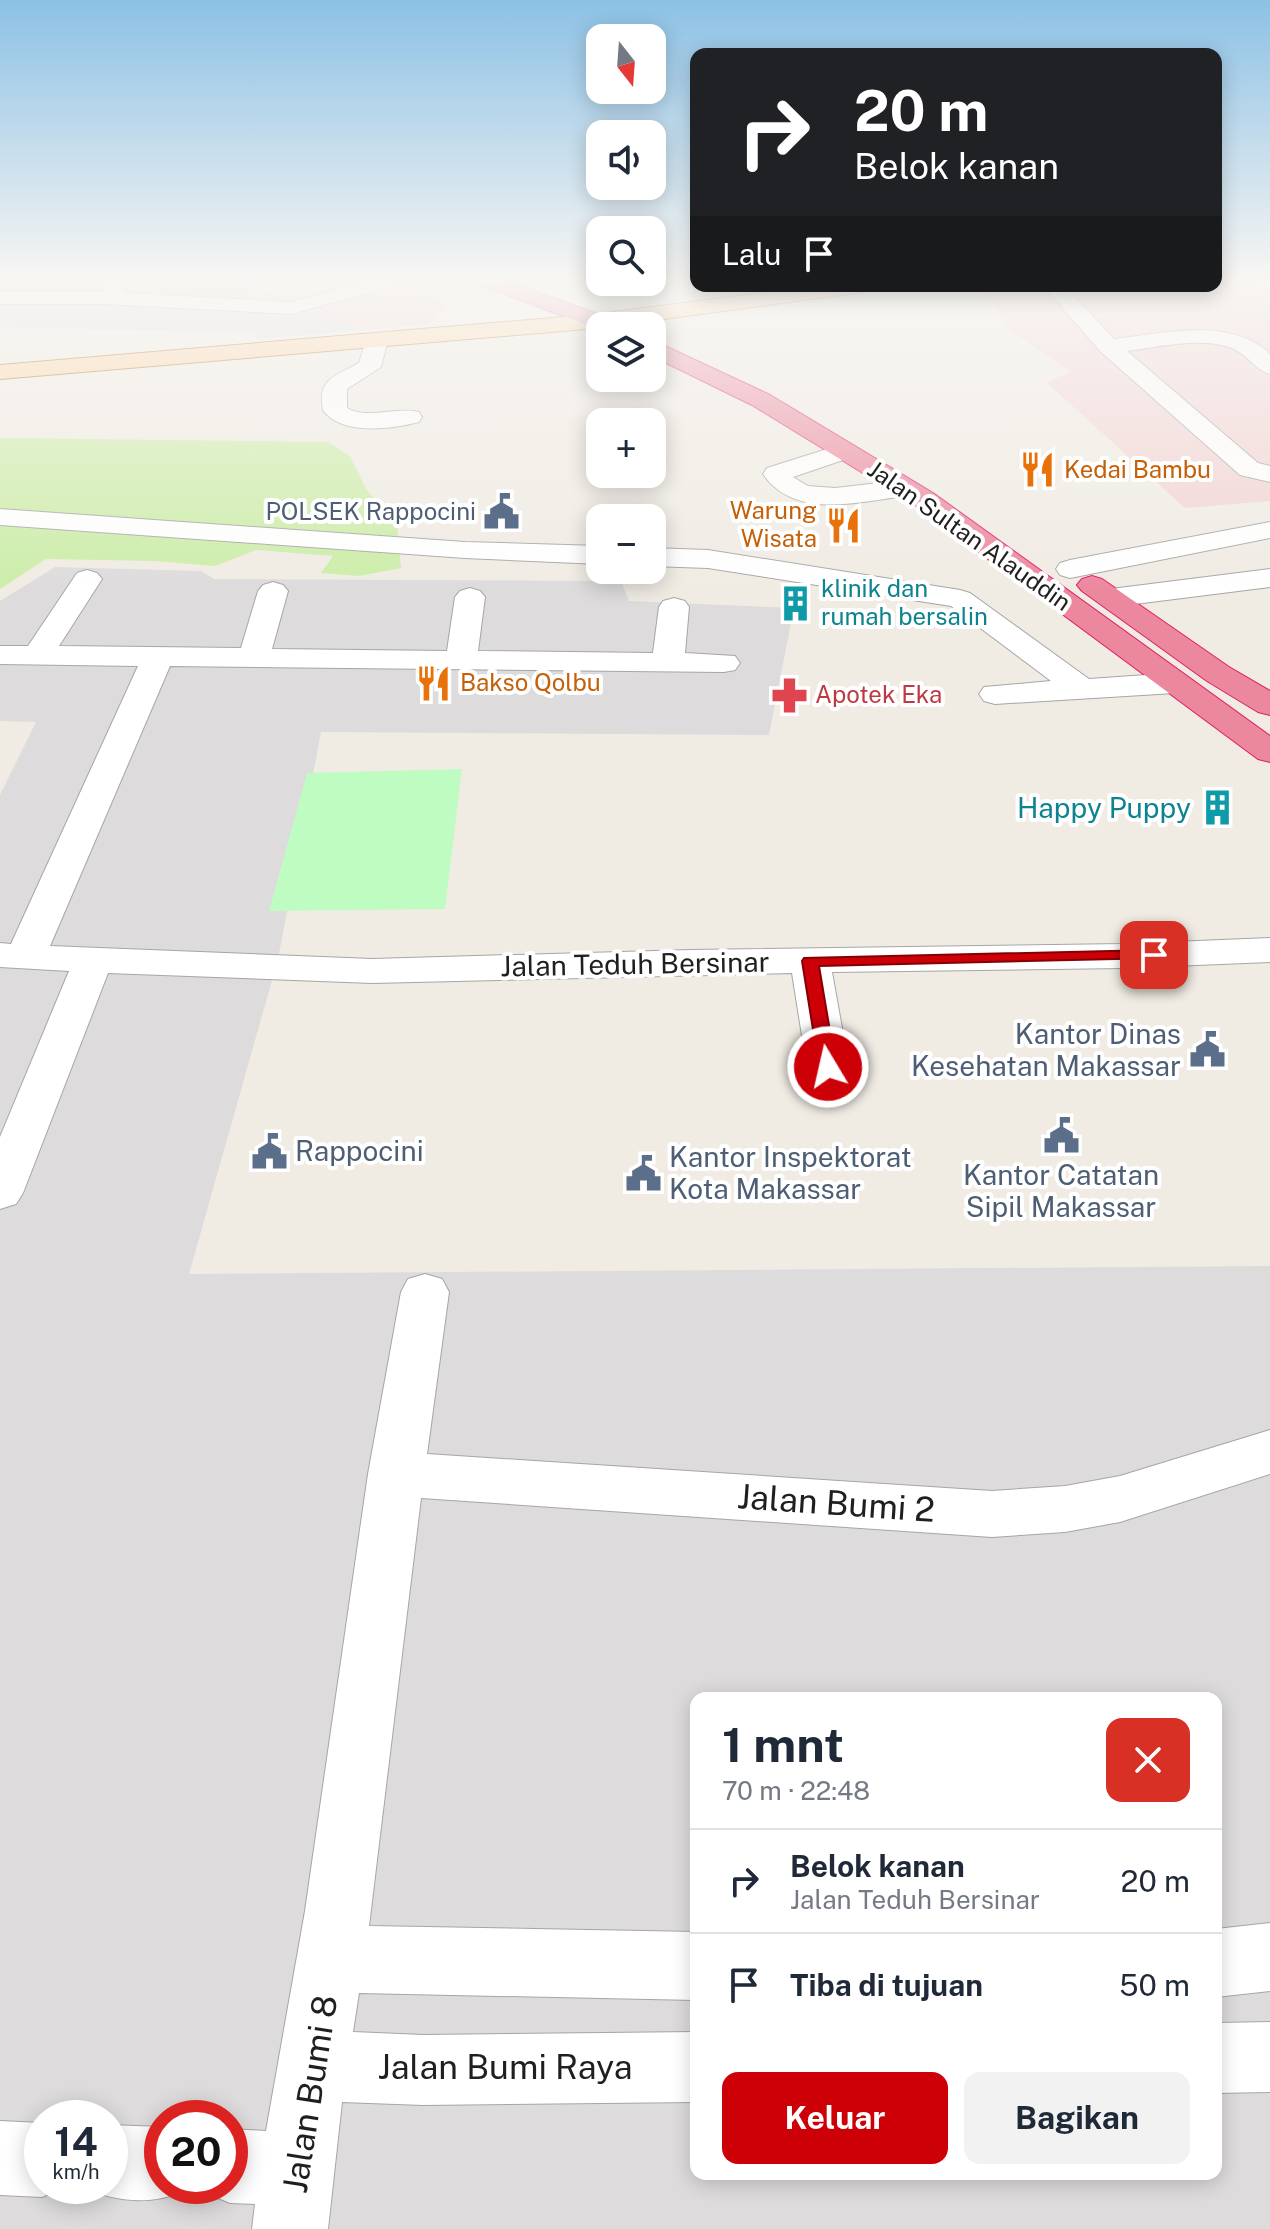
<!DOCTYPE html>
<html lang="id">
<head>
<meta charset="utf-8">
<style>
	body { margin:0; font-family:"Public Sans",sans-serif; background:#f2f2f3; color:#1f2937; height:100vh; display:flex; flex-direction:column; font-size:30px; white-space:nowrap }
	* { box-sizing:border-box; margin:0 }
	p { font-size:26px; color:#747a83 }
	.icon { flex:none; width:44px; height:44px; fill:none; stroke:currentColor; stroke-width:2; stroke-linecap:round; stroke-linejoin:round }
	.map { position:relative; flex:1; overflow:hidden }
	.sheet { position:absolute; left:690px; top:1692px; width:532px; height:488px; display:flex; flex-direction:column; background:#fff; border-radius:16px; box-shadow:0 4px 20px #0003 }
	.sheet>* { flex:none }
	.top-card { position:absolute; left:690px; top:48px; width:532px; height:244px; border-radius:16px; box-shadow:0 4px 20px #0003; background:#202124; color:#fff; overflow:hidden }
	.needle { width:52px; rotate:163deg }
	.fabs { position:absolute; left:586px; top:24px; display:grid; gap:16px }
	.fabs a { display:grid; place-items:center; width:80px; height:80px; border-radius:16px; background:#fff; box-shadow:0 4px 20px #0003; font-size:40px }
	.speed { position:absolute; left:24px; top:2100px; display:flex; gap:16px; font-size:40px; font-weight:700; text-align:center }
	.speed>* { display:grid; place-content:center; width:104px; height:104px; border-radius:50%; background:#fff; box-shadow:0 4px 20px #0003; line-height:1 }
	.speed small { font-size:20px; font-weight:400 }
	.speed .limit { border:12px solid #d22; background:#fff; color:#111 }
	.pin { position:absolute; display:grid; place-items:center; width:68px; height:68px; color:#fff; margin:-34px; border-radius:16px; box-shadow:0 4px 12px #0006 }
	.me { position:absolute; width:88px; margin:-44px; rotate:351deg; stroke-linejoin:round; filter:drop-shadow(0 0 6px #0008) }
	.turn { display:flex; align-items:center; gap:28px; height:168px; padding:0 32px; font-size:36px }
	.turn .icon { width:104px; height:104px; stroke-width:2.5 }
	.turn b { display:block; font-size:56px; line-height:68px }
	.then { display:flex; align-items:center; height:76px; padding:0 32px; background:#0003; gap:16px; font-size:30px }
	.round { display:grid; place-items:center; flex:none; width:84px; height:84px; border-radius:16px; background:#f2f2f3 }
	.summary { display:flex; align-items:center; justify-content:space-between; height:136px; padding:0 32px }
	h1 { font-size:48px; font-weight:700; line-height:60px }
	.button { display:flex; gap:16px; margin-top:auto; padding:16px 32px }
	.button a { flex:1; height:92px; border-radius:16px; background:#cd0008; color:#fff; font-size:32px; font-weight:700; line-height:92px; text-align:center }
	.button a+a { background:#f2f2f3; color:#1f2937 }
	ul { padding:0; list-style:none }
	li { display:flex; align-items:center; gap:24px; height:104px; padding:0 32px; border-top:2px solid #e0e1e3 }
	li div { flex:1 }
	li b { display:block; font-size:30px }
	li em { font-style:normal }
	.map>svg:first-child { display:block }
	.residential { fill:#dddbdc; fill-rule:evenodd }
	.commercial { fill:#f2d3d3 }
	.grass { fill:#cceda8 }
	.park { fill:#bffcc2 }
	.lines { fill:none; stroke-linecap:round; stroke-linejoin:round }
	.minor-casing { stroke:#a6a6a6; stroke-width:2 }
	.major-casing { stroke:#996100; stroke-width:2 }
	.highway-casing { stroke:#e31c68; stroke-width:2 }
	.minor { fill:#fff; fill-rule:evenodd }
	.major { fill:#ffd09a; fill-rule:evenodd }
	.highway { fill:#eb889e; fill-rule:evenodd }
	.route { fill:#cd0008; stroke:#850005; stroke-width:2 }
	.labels { text-anchor:middle; stroke-width:8; stroke-linejoin:round; paint-order:stroke }
	.far-food-label { font-size:24px; fill:#c56008; stroke:#fff; text-anchor:start }
	.far-service-label { font-size:24px; fill:#4e5e75; stroke:#fff; text-anchor:end }
	.far-street-label { font-size:24px; fill:#1f1f1f; stroke:#fff }
	.far-culture-label { font-size:24px; fill:#0d838f; stroke:#fff; text-anchor:start }
	.far-health-label { font-size:24px; fill:#be3a42; stroke:#fff; text-anchor:start }
	.culture-label { font-size:28px; fill:#0d838f; stroke:#fff; text-anchor:end }
	.street-label { font-size:28px; fill:#1f1f1f; stroke:#fff }
	.service-label { font-size:28px; fill:#4e5e75; stroke:#fff; text-anchor:start }
	.near-street-label { font-size:34px; fill:#1f1f1f; stroke:#fff }
</style>
</head>
<body>
<div class="map">
<svg width="1270" height="2229" viewBox="0 0 1270 2229">
	<rect width="100%" height="100%" fill="#f0ece4"/>
	<g class="residential">
		<path d="M 0,279 L 235,279 L 365,330 L 255,339 L 257,333 L 0,327 Z"/>
		<path d="M 55,567 L 201,571 L 214,579 L 621,581 L 629,601 L 794,608 L 769,735 L 321,732 L 278,959 L 189,1274 L 1270,1266 L 1270,2229 L 0,2229 L 0,795 L 36,722 L 0,721 L 0,601 ZM 696,1698 L 1216,1698 L 1216,2174 L 696,2174 ZM 42,2118 L 110,2118 L 110,2186 L 42,2186 ZM 162,2118 L 230,2118 L 230,2186 L 162,2186 Z"/>
	</g>
	<g class="commercial">
		<path d="M 235,279 L 391,279 L 447,303 L 430,324 L 365,330 Z"/>
		<path d="M 1216,279 L 1270,279 L 1270,501 L 1185,508 L 1046,382 L 1071,372 L 1008,329 L 980,286 L 1216,286 Z"/>
	</g>
	<path class="grass" d="M 0,438 L 328,442 L 350,456 L 366,489 L 397,523 L 401,568 L 359,576 L 321,573 L 333,556 L 256,550 L 215,566 L 155,561 L 46,559 L 0,589 Z"/>
	<path class="park" d="M 462,769 L 445,909 L 269,911 L 307,773 Z"/>
	<g class="lines">
		<defs>
			<g id="minor">
				<path d="M 95,279 L 112,279 L 120,283 L 124,293 L 291,302 L 372,279 L 401,281 L 398,285 L 291,314 L 105,304 L 0,304 L 0,292 L 102,292 L 104,290 L 93,282 Z"/>
				<path d="M 1250,279 L 1270,279 L 1270,292 L 1263,290 Z"/>
				<path d="M 1043,286 L 1065,286 L 1114,339 C 1163,334 1230,316 1270,354 L 1270,374 C 1255,370 1248,355 1234,349 C 1203,336 1159,347 1127,351 L 1258,463 L 1270,466 L 1270,482 L 1240,475 L 1100,351 Z"/>
				<path d="M 377,333 L 388,340 L 381,367 L 347,389 L 347,408 C 368,420 396,406 419,412 L 422,417 L 419,422 C 392,429 341,436 323,410 C 317,379 335,376 359,363 L 366,340 Z"/>
				<path d="M 846,443 L 855,446 L 859,451 L 855,456 L 793,477 L 808,486 L 835,488 L 905,480 L 914,482 L 918,488 L 914,494 L 905,496 C 858,502 794,520 763,474 L 767,468 Z"/>
				<path d="M 0,509 L 465,542 L 600,546 L 600,564 L 465,558 L 0,525 Z"/>
				<path d="M 1270,522 L 1270,538 L 1070,578 L 1060,575 L 1056,569 L 1060,563 L 1070,560 Z"/>
				<path d="M 652,548 L 708,550 L 960,590 L 970,593 L 1089,679 L 1175,673 L 1186,676 L 1191,683 L 1186,690 L 1175,693 L 995,704 L 984,701 L 979,694 L 984,687 L 1051,681 L 951,606 L 708,568 L 652,566 Z"/>
				<path d="M 1270,569 L 1270,587 L 1111,607 L 1101,604 L 1096,598 L 1101,592 L 1111,589 Z"/>
				<path d="M 87,570 L 97,573 L 102,579 L 59,646 L 241,648 L 258,591 L 263,585 L 273,582 L 283,585 L 288,591 L 272,649 L 447,651 L 455,597 L 460,591 L 470,588 L 480,591 L 485,597 L 478,651 L 653,653 L 659,607 L 663,601 L 674,598 L 685,601 L 689,607 L 685,653 L 735,656 L 740,663 L 735,670 L 724,672 L 170,666 L 50,946 L 372,959 L 690,950 L 1124,944 L 1270,938 L 1270,962 L 1124,968 L 832,972 L 849,1067 L 843,1077 L 828,1081 L 813,1077 L 807,1067 L 792,973 L 372,983 L 108,973 L 23,1193 L 16,1204 L 0,1209 L 0,1137 L 69,971 L 0,967 L 0,943 L 11,944 L 138,666 L 0,664 L 0,646 L 28,646 L 77,573 Z"/>
				<path d="M 425,1274 L 442,1279 L 449,1292 L 427,1454 L 992,1491 L 1065,1486 L 1120,1476 L 1270,1430 L 1270,1474 L 1120,1522 L 1065,1532 L 992,1537 L 421,1498 L 369,1926 L 696,1932 L 696,2000 L 359,1993 L 353,2032 L 423,2035 L 696,2032 L 696,2102 L 423,2105 L 342,2102 L 328,2229 L 252,2229 L 255,2204 L 230,2203 L 204,2192 L 202,2186 L 230,2186 L 230,2129 L 266,2131 L 305,1911 L 368,1474 L 401,1292 L 408,1279 Z"/>
				<path d="M 1270,1923 L 1270,1991 L 1216,1997 L 1216,1929 Z"/>
				<path d="M 1270,2022 L 1270,2092 L 1216,2093 L 1216,2023 Z"/>
				<path d="M 0,2121 L 42,2123 L 42,2186 L 67,2186 L 42,2197 L 0,2195 Z"/>
				<path d="M 110,2125 L 162,2127 L 162,2186 L 189,2186 L 188,2190 C 151,2205 121,2203 84,2188 L 110,2186 Z"/>
			</g>
			<path id="major" d="M 815,286 L 873,286 L 863,292 L 598,328 L 0,379 L 0,365 L 598,314 Z"/>
			<g id="highway">
				<path d="M 473,279 L 501,279 L 617,321 L 620,326 L 600,326 L 600,330 L 476,283 Z"/>
				<path d="M 652,340 L 770,395 L 933,493 L 1270,736 L 1270,762 L 1258,759 L 915,505 L 752,405 L 652,356 Z"/>
				<path d="M 1092,576 L 1102,579 L 1229,667 L 1270,691 L 1270,715 L 1258,712 L 1207,681 L 1082,591 L 1077,585 L 1082,579 Z"/>
			</g>
		</defs>
		<use href="#minor" class="minor-casing"/>
		<use href="#major" class="major-casing"/>
		<use href="#highway" class="highway-casing"/>
		<use href="#minor" class="minor"/>
		<use href="#major" class="major"/>
		<use href="#highway" class="highway"/>
	</g>
	<linearGradient id="sky" x2="0" y2="1"><stop stop-color="#8cc1e5"/><stop offset="0.47" stop-color="#f8f6f3"/><stop offset="1" stop-color="#f8f6f3" stop-opacity="0"/></linearGradient>
	<rect width="1270" height="591" fill="url(#sky)"/>
	<path class="route" d="M 1154,950 L 1159,951 L 1159,958 L 819,966 L 836,1067 L 828,1073 L 819,1067 L 802,961 L 804,958 Z"/>
	<defs>
		<symbol id="restaurant-bare" viewBox="-9 -9 18 18"><path d="M-5-6h1v4h1v-4h1v4h1v-4h1v5L-1.5 .5V6h-2V.5L-5-1ZM5-6V6H3V1.5H1.5Q1.5-4 5-6Z" fill="#e8710a" stroke="#fff" stroke-width="2.5" paint-order="stroke"/></symbol>
		<symbol id="civic-bare" viewBox="-9 -9 18 18"><path d="M-.6-6.5H3V-4.5H.6V-3L4-1V1h2V6H-6V1h2V-1L-.6-3ZM-1.2 2.5V6h2.4V2.5Z" fill="#5c6f8a" stroke="#fff" stroke-width="2.5" paint-order="stroke"/></symbol>
		<symbol id="building-bare" viewBox="-9 -9 18 18"><path d="M-4-6H4V6H1V3H-1V6H-4ZM-2.5-4.3h1.7v1.8h-1.7ZM.8-4.3h1.7v1.8H.8ZM-2.5-1h1.7V.8h-1.7ZM.8-1h1.7V.8H.8Z" fill="#0f9aa8" stroke="#fff" stroke-width="2.5" paint-order="stroke"/></symbol>
		<symbol id="pharmacy-bare" viewBox="-9 -9 18 18"><path d="M-2-6h4v4h4v4h-4v4h-4v-4h-4v-4h4Z" fill="#e0444e" stroke="#fff" stroke-width="2.5" paint-order="stroke"/></symbol>
	</defs>
	<g fill-rule="evenodd">
		<use href="#restaurant-bare" x="1012" y="444" width="51" height="51"/>
		<use href="#civic-bare" x="476" y="486" width="51" height="51"/>
		<use href="#restaurant-bare" x="818" y="500" width="51" height="51"/>
		<use href="#building-bare" x="770" y="578" width="51" height="51"/>
		<use href="#restaurant-bare" x="408" y="658" width="51" height="51"/>
		<use href="#pharmacy-bare" x="764" y="670" width="51" height="51"/>
		<use href="#building-bare" x="1192" y="782" width="51" height="51"/>
		<use href="#civic-bare" x="1182" y="1024" width="51" height="51"/>
		<use href="#civic-bare" x="1036" y="1110" width="51" height="51"/>
		<use href="#civic-bare" x="244" y="1126" width="51" height="51"/>
		<use href="#civic-bare" x="618" y="1148" width="51" height="51"/>
	</g>
	<g class="labels">
		<g class="far-food-label">
			<text x="1064" y="478">Kedai Bambu</text>
			<text x="817" y="519" text-anchor="end">Warung<tspan x="817" dy="28">Wisata</tspan></text>
			<text x="460" y="691">Bakso Qolbu</text>
		</g>
		<g class="far-service-label">
			<text x="476" y="520">POLSEK Rappocini</text>
		</g>
		<g class="far-street-label">
			<text transform="translate(969 536) rotate(35)" y="8">Jalan Sultan Alauddin</text>
		</g>
		<g class="far-culture-label">
			<text x="821" y="597">klinik dan<tspan x="821" dy="28">rumah bersalin</tspan></text>
		</g>
		<g class="far-health-label">
			<text x="815" y="703">Apotek Eka</text>
		</g>
		<g class="culture-label">
			<text x="1191" y="818">Happy Puppy</text>
		</g>
		<g class="street-label">
			<text transform="translate(635 964) rotate(-1)" y="10">Jalan Teduh Bersinar</text>
		</g>
		<g class="service-label">
			<text x="1181" y="1044" text-anchor="end">Kantor Dinas<tspan x="1181" dy="32">Kesehatan Makassar</tspan></text>
			<text x="295" y="1161">Rappocini</text>
			<text x="669" y="1167">Kantor Inspektorat<tspan x="669" dy="32">Kota Makassar</tspan></text>
			<text x="1061" y="1185" text-anchor="middle">Kantor Catatan<tspan x="1061" dy="32">Sipil Makassar</tspan></text>
		</g>
		<g class="near-street-label">
			<text transform="translate(836 1503) rotate(4)" y="12">Jalan Bumi 2</text>
			<text x="505" y="2079">Jalan Bumi Raya</text>
			<text transform="translate(310 2094) rotate(-81)" y="12">Jalan Bumi 8</text>
		</g>
	</g>
</svg>
<div class="fabs">
<a><svg class="needle" viewBox="-14 -14 28 28"><path d="M0-13l5 13h-10z" fill="#e53935"/><path d="M0 13l5-13h-10z" fill="#747a83"/></svg></a>
<a><svg class="icon" aria-label="sound" viewBox="0 0 24 24"><path d="M4 9h4l5-4v14l-5-4H4zM17 9q2 3 0 6"/></svg></a>
<a><svg class="icon" aria-label="search" viewBox="0 0 24 24"><circle cx="10" cy="10" r="6"/><path d="M15 15l6 6"/></svg></a>
<a><svg class="icon" aria-label="layers" viewBox="0 0 24 24"><path d="M12 4l9 5-9 5-9-5zM3 14l9 5 9-5"/></svg></a>
<a>+</a>
<a>−</a>
</div>
<div class="speed"><div>14<small>km/h</small></div><div class="limit">20</div></div>
<div class="pin" style="left:1154px;top:955px;background:#d93025"><svg class="icon" aria-label="arrive" viewBox="0 0 24 24"><path d="M6 21V4h12l-3 4 3 4H6"/></svg></div>
<svg class="me" style="left:828px;top:1067px" viewBox="-20 -20 40 40"><circle r="17" fill="#cd0008" stroke="#fff" stroke-width="3"/><path d="M0-11L8 9 0 5-8 9z" fill="#fff"/></svg>
<div class="top-card">
<div class="turn"><svg class="icon" aria-label="right" viewBox="0 0 24 24"><path d="M7 20v-9h11M14 6l5 5-5 5"/></svg><div><b>20 m</b>Belok kanan</div></div>
<div class="then">Lalu<svg class="icon" aria-label="arrive" viewBox="0 0 24 24"><path d="M6 21V4h12l-3 4 3 4H6"/></svg></div>
</div>
<section class="sheet">
<div class="summary"><div><h1>1 mnt</h1><p>70 m · 22:48</p></div><a class="round" style="background:#d93025;color:#fff"><svg class="icon" aria-label="close" viewBox="0 0 24 24"><path d="M6 6l12 12M18 6L6 18"/></svg></a></div>
<ul>
<li><svg class="icon" aria-label="right" viewBox="0 0 24 24"><path d="M7 20v-9h11M14 6l5 5-5 5"/></svg><div><b>Belok kanan</b><p>Jalan Teduh Bersinar</p></div><em>20 m</em></li>
<li><svg class="icon" aria-label="arrive" viewBox="0 0 24 24"><path d="M6 21V4h12l-3 4 3 4H6"/></svg><div><b>Tiba di tujuan</b></div><em>50 m</em></li>
</ul>
<div class="button"><a>Keluar</a><a>Bagikan</a></div>
</section>
</div>
</body>
</html>
